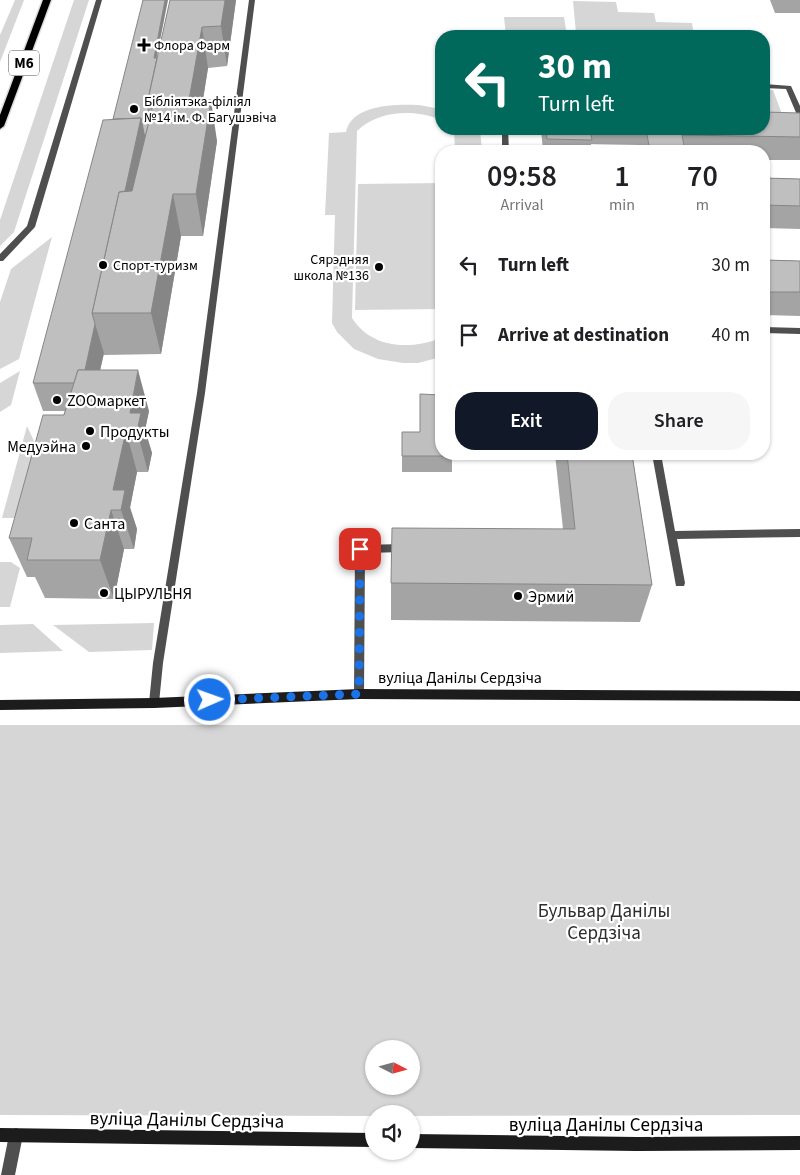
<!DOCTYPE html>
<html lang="en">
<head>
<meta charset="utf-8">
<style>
	body { margin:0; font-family:"Source Sans 3",sans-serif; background:#f6f6f6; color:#202124; height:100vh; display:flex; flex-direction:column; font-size:19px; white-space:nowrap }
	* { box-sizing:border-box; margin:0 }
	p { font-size:16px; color:#757577 }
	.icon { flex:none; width:28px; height:28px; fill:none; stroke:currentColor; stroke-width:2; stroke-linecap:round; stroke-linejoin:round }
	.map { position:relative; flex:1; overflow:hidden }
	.drawer { position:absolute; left:435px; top:145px; width:335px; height:315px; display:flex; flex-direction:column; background:#fff; border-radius:20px; box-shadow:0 1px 4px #0004 }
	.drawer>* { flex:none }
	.guide { position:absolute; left:435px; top:30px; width:335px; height:105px; border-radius:20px; box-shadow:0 1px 4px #0004; background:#00695c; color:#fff; overflow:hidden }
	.needle { width:32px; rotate:96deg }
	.controls { position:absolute; left:365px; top:1040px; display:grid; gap:10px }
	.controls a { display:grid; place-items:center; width:55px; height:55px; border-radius:50%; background:#fff; box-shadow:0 1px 4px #0004; font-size:25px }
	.pin { position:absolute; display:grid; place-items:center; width:42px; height:42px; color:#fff; margin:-21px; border-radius:10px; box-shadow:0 2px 8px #0006 }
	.me { position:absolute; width:55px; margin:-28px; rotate:88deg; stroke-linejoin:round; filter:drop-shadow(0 0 4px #0008) }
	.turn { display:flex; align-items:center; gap:18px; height:105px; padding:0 20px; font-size:22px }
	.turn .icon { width:65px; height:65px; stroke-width:2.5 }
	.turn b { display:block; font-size:35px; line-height:42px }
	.eta { display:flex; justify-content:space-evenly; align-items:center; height:85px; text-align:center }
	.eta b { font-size:30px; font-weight:600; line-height:35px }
	.primary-button { display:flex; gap:10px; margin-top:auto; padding:10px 20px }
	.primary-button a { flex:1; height:58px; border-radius:20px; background:#111827; color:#fff; font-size:20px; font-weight:600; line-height:58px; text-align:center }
	.primary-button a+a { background:#f6f6f6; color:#202124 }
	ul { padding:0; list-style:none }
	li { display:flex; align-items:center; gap:15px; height:70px; padding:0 20px }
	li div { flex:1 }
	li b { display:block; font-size:19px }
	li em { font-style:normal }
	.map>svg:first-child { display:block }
	.green { fill:#d6d6d6; fill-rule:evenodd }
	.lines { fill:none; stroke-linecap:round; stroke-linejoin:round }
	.primary-casing { stroke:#dbdbdb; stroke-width:3 }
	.lane { fill:#4f4f4f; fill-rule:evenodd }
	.secondary { fill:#1c1c1c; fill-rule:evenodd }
	.primary { fill:#000; fill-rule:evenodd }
	.wall { fill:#a4a4a4 }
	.shaded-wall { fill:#868686 }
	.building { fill:#bfbfbf; stroke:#868686 }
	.route { stroke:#1a73e8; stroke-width:9; stroke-dasharray:0 16.2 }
	.poi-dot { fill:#000; stroke:#fff; stroke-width:2 }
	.labels { text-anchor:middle; stroke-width:4.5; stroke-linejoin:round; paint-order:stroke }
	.far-poi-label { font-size:14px; fill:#000; stroke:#fff; text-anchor:start }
	.shield { fill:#fff; stroke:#4c4c4c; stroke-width:1 }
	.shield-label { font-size:15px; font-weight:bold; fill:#000 }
	.poi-label { font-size:16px; fill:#000; stroke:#fff; text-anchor:start }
	.street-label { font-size:16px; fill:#000; stroke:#fff }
	.near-park-label { font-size:19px; fill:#2d2d2d; stroke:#fff }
	.near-street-label { font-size:19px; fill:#000; stroke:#fff }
</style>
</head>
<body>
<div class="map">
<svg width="800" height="1175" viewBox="0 0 800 1175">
	<rect width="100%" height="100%" fill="#fff"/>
	<g class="green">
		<path d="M 15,0 L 24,0 L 0,62 L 0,35 Z"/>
		<path d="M 74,0 L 89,0 L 14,232 L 0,246 L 0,220 Z"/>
		<path d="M 573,1 L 616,2 L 618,12 L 654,13 L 656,22 L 692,23 L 694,36 L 576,33 Z"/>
		<path d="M 504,17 L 564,17 L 567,36 L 506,36 Z"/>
		<path d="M 764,90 L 773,90 L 782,114 L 764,114 Z"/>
		<path d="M 419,105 L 441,109 L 441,120 C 415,109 379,110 357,131 L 352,318 C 372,349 410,350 441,338 L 441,357 L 418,363 L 403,363 L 378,359 L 354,349 L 337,332 L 332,323 L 335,215 L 325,215 L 329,133 L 346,132 C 352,104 396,104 419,105 Z"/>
		<path d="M 452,129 L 480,129 L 482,151 L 455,151 L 454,131 Z"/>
		<path d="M 441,183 L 441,309 L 355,310 L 358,184 Z"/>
		<path d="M 52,237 L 19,359 L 0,369 L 0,302 L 11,269 Z"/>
		<path d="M 20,371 L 11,405 L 0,412 L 0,383 Z"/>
		<path d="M 27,426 L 48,471 L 34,518 L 2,518 Z"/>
		<path d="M 0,562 L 11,562 L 20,568 L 10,607 L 0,607 Z"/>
		<path d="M 154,623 L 152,650 L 89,652 L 53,625 Z"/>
		<path d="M 33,624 L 63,651 L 0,653 L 0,625 Z"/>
		<path d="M 0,725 L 800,725 L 800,1115 L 411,1116 L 411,1114 L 374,1114 L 374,1116 L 0,1115 ZM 374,1049 L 411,1049 L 411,1086 L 374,1086 Z"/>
	</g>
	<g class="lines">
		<defs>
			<path id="primary" d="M 43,0 L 51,0 L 4,126 L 0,129 L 0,115 Z"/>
		</defs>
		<use href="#primary" class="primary-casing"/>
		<g class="lane">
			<path d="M 96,0 L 102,0 L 35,227 L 3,261 L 0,261 L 0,254 L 27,226 Z"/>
			<path d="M 249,0 L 255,0 L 205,393 L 163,663 L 159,703 L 158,706 L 154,708 L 150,706 L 149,703 L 153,663 L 197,393 Z"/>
			<path d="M 764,84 L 791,86 L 800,106 L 800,117 L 797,115 L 786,89 L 764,88 Z"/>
			<path d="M 502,129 L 508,129 L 509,151 L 502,151 Z"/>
			<path d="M 764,327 L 800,328 L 800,334 L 764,333 Z"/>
			<path d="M 652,454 L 661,454 L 675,531 L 800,529 L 800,537 L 677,539 L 685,583 L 684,586 L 676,586 Z"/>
			<path d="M 404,544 L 409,548 L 404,552 L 365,553 L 364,694 L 363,697 L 359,699 L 355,697 L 354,694 L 355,549 L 360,545 Z"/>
			<path d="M 16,1128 L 21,1130 L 23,1135 L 15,1175 L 1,1175 L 9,1135 L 11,1130 Z"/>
		</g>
		<g class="secondary">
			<path d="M 359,689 L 800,691 L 800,701 L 359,699 L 154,708 L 0,710 L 0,700 L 154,698 Z"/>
			<path d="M 0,1128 L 374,1133 L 374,1147 L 0,1142 Z"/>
			<path d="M 411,1134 L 637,1137 L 800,1136 L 800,1150 L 637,1151 L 411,1148 Z"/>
		</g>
		<use href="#primary" class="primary"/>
	</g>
	<g class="wall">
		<path d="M 236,0 L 227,66 L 208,68 L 203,100 L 217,141 L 203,236 L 181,236 L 161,354 L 104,355 L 104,353 L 100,370 L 149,411 L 145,430 L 152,453 L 148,472 L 137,472 L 130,507 L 137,529 L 134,549 L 124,549 L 114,599 L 45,598 L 35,577 L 27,577 L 9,538 L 65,411 L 43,411 L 33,383 L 113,119 L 157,58 Z"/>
		<path d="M 770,0 L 800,0 L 800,13 L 775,13 Z"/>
		<path d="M 800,113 L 800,160 L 764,160 L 764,151 L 642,151 L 641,145 L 591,144 L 590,151 L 543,151 L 541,129 L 764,129 Z"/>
		<path d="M 764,178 L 800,179 L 800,229 L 764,228 Z"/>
		<path d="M 764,260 L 800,261 L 800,316 L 764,315 Z"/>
		<path d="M 402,432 L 452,454 L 452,472 L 402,472 Z"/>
		<path d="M 555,454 L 632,454 L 652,585 L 640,622 L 391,620 L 391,583 L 563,529 Z"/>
	</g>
	<g class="shaded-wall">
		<path d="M 165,0 L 168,0 L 155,66 L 154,58 Z"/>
		<path d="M 225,0 L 236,0 L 227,66 L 221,26 Z"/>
		<path d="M 202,27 L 208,68 L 196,142 L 189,100 Z"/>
		<path d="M 211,100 L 217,141 L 203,236 L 196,194 Z"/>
		<path d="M 141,118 L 147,147 L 98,313 Z"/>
		<path d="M 173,194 L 181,236 L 161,354 L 151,313 Z"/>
		<path d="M 95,324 L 104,353 L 91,411 L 82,383 Z"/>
		<path d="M 138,370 L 149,411 L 145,430 L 152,453 L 148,472 L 137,431 L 130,413 Z"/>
		<path d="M 126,431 L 137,472 L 130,508 L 137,529 L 134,549 L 121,510 L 113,490 Z"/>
		<path d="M 111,510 L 124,549 L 114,599 L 100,560 Z"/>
	</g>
	<g class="building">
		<path d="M 143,0 L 165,0 L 154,58 L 157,58 L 147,104 L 150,119 L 145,138 L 141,118 L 113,119 Z"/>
		<path d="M 170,0 L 225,0 L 221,26 L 202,27 L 189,100 L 211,100 L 196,194 L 173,194 L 151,313 L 92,313 L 119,192 L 132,191 L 153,105 L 147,104 Z"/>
		<path d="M 764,112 L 800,113 L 800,137 L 682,135 L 685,151 L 650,151 L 646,129 L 764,129 Z"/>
		<path d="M 141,118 L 125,191 L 119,192 L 92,313 L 95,324 L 85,370 L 78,370 L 74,383 L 33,383 L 103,120 Z"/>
		<path d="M 546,129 L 590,129 L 592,140 L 547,139 Z"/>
		<path d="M 764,178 L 800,179 L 800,206 L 764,205 Z"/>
		<path d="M 764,260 L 800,261 L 800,292 L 764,292 Z"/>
		<path d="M 78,370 L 138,370 L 130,413 L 141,413 L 137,431 L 126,431 L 113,490 L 125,490 L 121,510 L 111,510 L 100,560 L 27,560 L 32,538 L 9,538 L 43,415 L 64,415 Z"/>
		<path d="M 420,394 L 441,395 L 441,454 L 452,454 L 452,456 L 402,456 L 402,432 L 420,432 Z"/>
		<path d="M 567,454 L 632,454 L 652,585 L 391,583 L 392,528 L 575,529 Z"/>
	</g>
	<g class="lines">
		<path class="route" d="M 210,700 L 359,694 L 360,549"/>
	</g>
	<g class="poi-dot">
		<path d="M141.5 37.5h5v5h5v5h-5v5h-5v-5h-5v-5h5z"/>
		<circle cx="134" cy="109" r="5"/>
		<circle cx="103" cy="265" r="5"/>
		<circle cx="379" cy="267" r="5"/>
		<circle cx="57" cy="400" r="5"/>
		<circle cx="90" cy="431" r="5"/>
		<circle cx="86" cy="446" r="5"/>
		<circle cx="74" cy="523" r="5"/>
		<circle cx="104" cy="593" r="5"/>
		<circle cx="518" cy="596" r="5"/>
	</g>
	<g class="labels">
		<g class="far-poi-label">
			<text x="154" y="50">Флора Фарм</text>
			<text x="144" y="106">Бібліятэка-філіял<tspan x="144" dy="16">№14 ім. Ф. Багушэвіча</tspan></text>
			<text x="369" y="264" text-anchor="end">Сярэдняя<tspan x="369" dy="16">школа №136</tspan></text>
			<text x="113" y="270">Спорт-туризм</text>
		</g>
		<rect class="shield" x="9" y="50.5" width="30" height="25" rx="4"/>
		<g class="shield-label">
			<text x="24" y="68">М6</text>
		</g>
		<g class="poi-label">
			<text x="67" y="406">ZOOмаркет</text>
			<text x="100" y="437">Продукты</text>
			<text x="76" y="452" text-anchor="end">Медуэйна</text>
			<text x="84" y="529">Санта</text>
			<text x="114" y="599">ЦЫРУЛЬНЯ</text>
			<text x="528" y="602">Эрмий</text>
		</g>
		<g class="street-label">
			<text x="460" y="683">вуліца Данілы Сердзіча</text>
		</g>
		<g class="near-park-label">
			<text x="604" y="917">Бульвар Данілы<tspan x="604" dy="22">Сердзіча</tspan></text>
		</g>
		<g class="near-street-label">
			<text transform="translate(187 1119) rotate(1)" y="7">вуліца Данілы Сердзіча</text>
			<text x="606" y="1131">вуліца Данілы Сердзіча</text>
		</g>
	</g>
</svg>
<div class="controls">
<a><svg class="needle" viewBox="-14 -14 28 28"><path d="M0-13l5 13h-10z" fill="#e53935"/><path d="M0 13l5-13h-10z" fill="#757577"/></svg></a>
<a><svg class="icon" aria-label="sound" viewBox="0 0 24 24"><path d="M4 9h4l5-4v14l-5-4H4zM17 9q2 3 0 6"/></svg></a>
</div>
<div class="pin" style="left:360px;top:549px;background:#d93025"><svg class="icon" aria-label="arrive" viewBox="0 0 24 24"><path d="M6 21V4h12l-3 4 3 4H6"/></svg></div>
<svg class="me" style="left:210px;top:700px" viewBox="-20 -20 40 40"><circle r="17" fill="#1a73e8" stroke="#fff" stroke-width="3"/><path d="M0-11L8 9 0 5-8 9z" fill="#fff"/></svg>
<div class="guide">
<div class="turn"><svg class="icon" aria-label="left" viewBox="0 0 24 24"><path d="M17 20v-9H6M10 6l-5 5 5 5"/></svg><div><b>30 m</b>Turn left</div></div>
</div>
<section class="drawer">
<div class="eta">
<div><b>09:58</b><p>Arrival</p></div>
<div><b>1</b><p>min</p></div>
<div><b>70</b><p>m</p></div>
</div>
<ul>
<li><svg class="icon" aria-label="left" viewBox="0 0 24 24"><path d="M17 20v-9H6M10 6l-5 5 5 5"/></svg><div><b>Turn left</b></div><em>30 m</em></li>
<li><svg class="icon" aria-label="arrive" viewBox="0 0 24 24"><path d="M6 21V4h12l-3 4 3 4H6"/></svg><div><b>Arrive at destination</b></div><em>40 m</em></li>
</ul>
<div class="primary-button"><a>Exit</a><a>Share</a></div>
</section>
</div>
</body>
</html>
